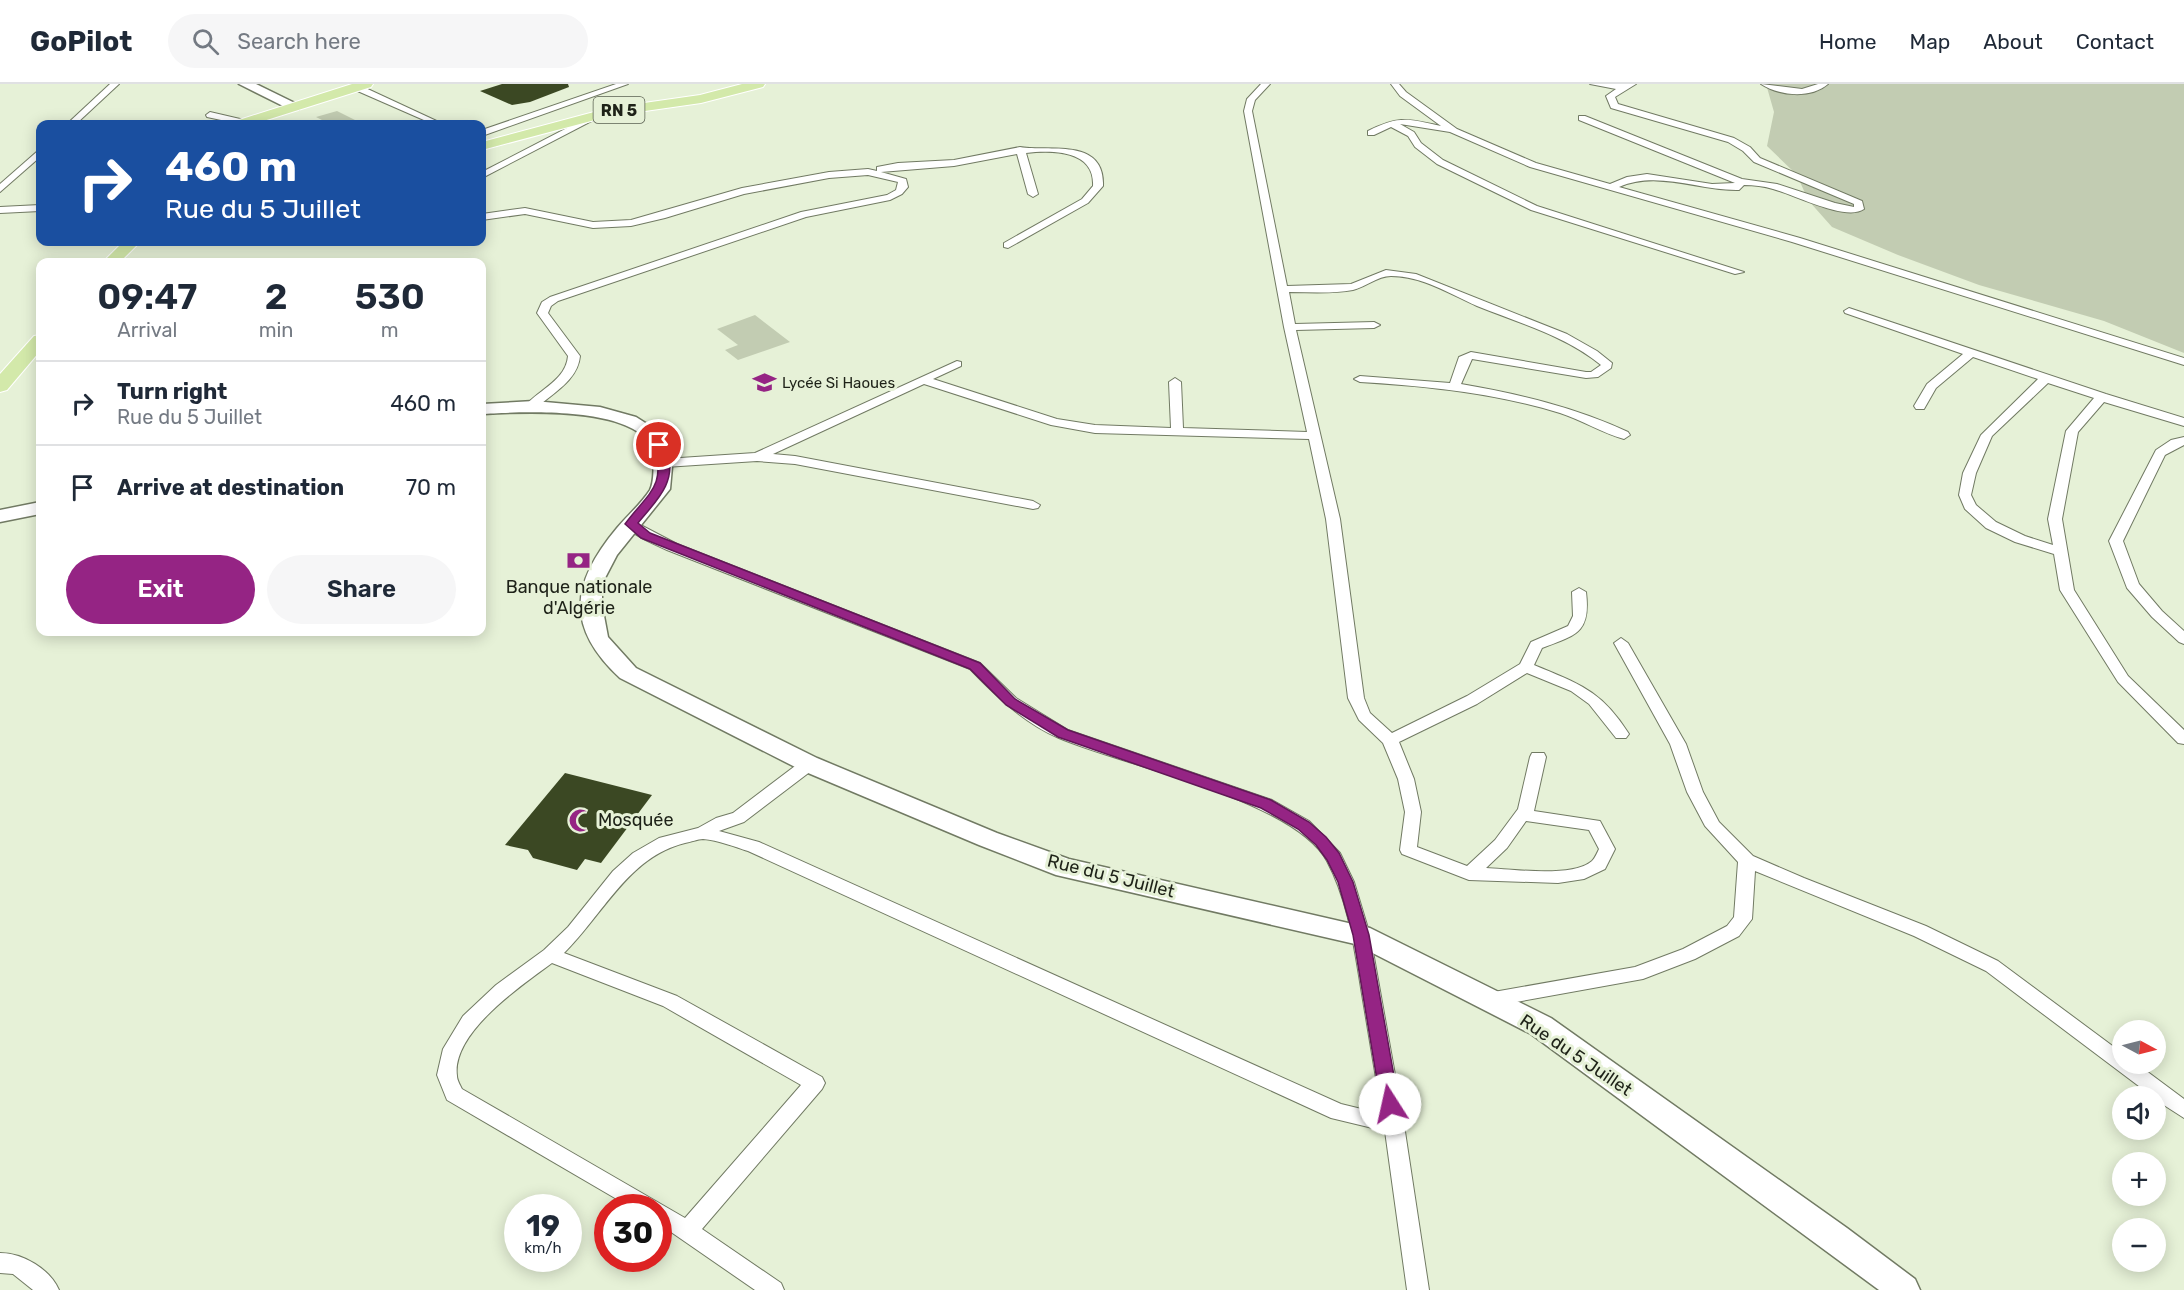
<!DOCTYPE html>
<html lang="en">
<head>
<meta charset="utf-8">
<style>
	body { margin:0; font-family:Rubik,sans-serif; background:#f6f6f7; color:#1f2937; height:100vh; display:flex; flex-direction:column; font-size:22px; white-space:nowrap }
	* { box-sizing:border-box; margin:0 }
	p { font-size:20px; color:#747a83 }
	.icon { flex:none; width:33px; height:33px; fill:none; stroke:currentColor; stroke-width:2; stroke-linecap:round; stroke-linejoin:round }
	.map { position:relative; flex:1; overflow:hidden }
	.details { position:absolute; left:36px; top:174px; width:450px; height:378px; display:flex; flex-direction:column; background:#fff; border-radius:12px; box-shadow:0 3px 15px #0003 }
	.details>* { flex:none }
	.hud { position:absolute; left:36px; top:36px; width:450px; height:126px; border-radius:12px; box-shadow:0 3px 15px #0003; background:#1a4fa0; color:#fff; overflow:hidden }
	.needle { width:39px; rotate:97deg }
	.fabs { position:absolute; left:2112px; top:936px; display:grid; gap:12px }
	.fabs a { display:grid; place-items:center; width:54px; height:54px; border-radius:50%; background:#fff; box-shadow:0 3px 15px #0003; font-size:30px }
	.speed { position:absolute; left:504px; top:1110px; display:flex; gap:12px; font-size:30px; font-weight:700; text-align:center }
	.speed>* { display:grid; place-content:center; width:78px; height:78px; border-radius:50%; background:#fff; box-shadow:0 3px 15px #0003; line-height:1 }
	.speed small { font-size:15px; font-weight:400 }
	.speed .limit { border:9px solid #d22; background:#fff; color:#111 }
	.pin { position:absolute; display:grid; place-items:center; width:51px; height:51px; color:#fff; margin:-26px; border:3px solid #fff; border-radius:50%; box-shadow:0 2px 6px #0007 }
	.me { position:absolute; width:66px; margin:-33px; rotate:350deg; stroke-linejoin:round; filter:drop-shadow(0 0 4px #0008) }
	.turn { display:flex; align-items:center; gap:21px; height:126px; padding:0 30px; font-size:27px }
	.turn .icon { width:78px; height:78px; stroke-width:2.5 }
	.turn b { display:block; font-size:42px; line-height:51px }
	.eta { display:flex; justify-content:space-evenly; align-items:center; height:102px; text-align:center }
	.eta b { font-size:36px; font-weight:600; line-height:42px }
	.primary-button { display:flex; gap:12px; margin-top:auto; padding:12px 30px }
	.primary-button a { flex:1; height:69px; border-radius:36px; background:#952484; color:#fff; font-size:24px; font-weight:600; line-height:69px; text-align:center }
	.primary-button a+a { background:#f6f6f7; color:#1f2937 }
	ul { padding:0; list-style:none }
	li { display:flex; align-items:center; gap:18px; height:84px; padding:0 30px; border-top:2px solid #e0e1e3 }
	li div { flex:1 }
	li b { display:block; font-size:22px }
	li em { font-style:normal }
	header { display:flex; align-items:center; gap:36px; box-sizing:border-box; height:84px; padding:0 30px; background:#fff; border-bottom:2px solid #e0e1e3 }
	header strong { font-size:28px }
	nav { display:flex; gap:33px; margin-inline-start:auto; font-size:21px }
	.search { width:420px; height:54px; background:#f6f6f7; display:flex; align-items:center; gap:15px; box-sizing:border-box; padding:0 21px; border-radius:33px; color:#747a83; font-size:22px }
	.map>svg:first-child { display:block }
	.green { fill:#c2ccb2 }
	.building { fill:#3b4823 }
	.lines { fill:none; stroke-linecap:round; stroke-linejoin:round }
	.street-casing { stroke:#717a63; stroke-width:2 }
	.secondary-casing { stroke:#717a63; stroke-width:3 }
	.primary-casing { stroke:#fff; stroke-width:2 }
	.street { fill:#fff; fill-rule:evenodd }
	.secondary { fill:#fff; fill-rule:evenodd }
	.primary { fill:#d3e9aa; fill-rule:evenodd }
	.route { fill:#952484; stroke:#611756; stroke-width:1.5 }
	.labels { text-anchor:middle; stroke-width:6; stroke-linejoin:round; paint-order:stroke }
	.far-poi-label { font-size:15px; fill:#1e2218; stroke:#e6f1d7; text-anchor:start }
	.shield { fill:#e6f1d7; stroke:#5a6051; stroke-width:1.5 }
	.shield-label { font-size:16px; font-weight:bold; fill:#1e2218 }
	.poi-label { font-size:18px; fill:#1e2218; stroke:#e6f1d7 }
	.street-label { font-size:18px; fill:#1e2218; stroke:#e6f1d7 }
</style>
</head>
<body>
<header>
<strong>GoPilot</strong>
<div class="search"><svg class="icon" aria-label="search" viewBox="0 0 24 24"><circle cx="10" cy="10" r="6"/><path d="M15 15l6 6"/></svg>Search here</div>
<nav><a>Home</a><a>Map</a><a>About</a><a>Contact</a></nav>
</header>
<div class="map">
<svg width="2184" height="1206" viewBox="0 0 2184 1206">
	<rect width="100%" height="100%" fill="#e6f1d7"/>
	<g class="green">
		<path d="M 1766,0 L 2184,0 L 2184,269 L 2104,237 L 1979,201 L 1898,171 L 1832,143 L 1808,116 L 1797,91 L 1767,62 L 1774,28 Z"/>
		<path d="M 337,27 L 359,38 L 330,40 L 316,33 Z"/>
		<path d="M 755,231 L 790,258 L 738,276 L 725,266 L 738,261 L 717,245 Z"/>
	</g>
	<g class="building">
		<path d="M 502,0 L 568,0 L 569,3 L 530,18 L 512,21 L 480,7 Z"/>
		<path d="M 565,689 L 652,711 L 601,779 L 585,775 L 577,786 L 533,774 L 528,766 L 505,761 Z"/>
	</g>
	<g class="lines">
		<defs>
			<g id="street">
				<path d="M 110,0 L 119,0 L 76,40 L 67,40 Z"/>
				<path d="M 616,0 L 628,0 L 482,52 L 482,46 Z"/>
				<path d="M 1261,0 L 1270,0 L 1255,16 L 1252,27 L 1287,202 L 1351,200 L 1386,186 L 1416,190 L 1567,250 L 1597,267 L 1612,279 L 1611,284 L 1598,293 L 1586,294 L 1472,275 L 1461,300 C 1519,310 1575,323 1628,348 L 1630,351 L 1624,355 C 1602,349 1582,336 1560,329 C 1495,309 1427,302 1360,298 L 1354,295 L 1360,292 L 1450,299 L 1459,273 L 1471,268 L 1586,288 L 1591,288 L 1601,281 C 1566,252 1519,239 1477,222 C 1450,210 1422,192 1391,192 C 1377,192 1366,203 1353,206 C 1332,210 1310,208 1289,208 L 1295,240 L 1374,238 L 1380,241 L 1374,244 L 1296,246 L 1340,435 L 1364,614 L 1370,629 L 1392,649 L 1467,612 L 1520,580 L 1531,558 L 1568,542 L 1573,532 L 1572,508 L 1579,504 L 1586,508 C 1591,549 1576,551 1542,564 L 1534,581 C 1579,600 1601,606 1629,650 L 1626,654 L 1616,654 L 1589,620 L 1571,607 L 1527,589 L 1477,620 L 1399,658 L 1414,695 L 1421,728 L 1417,763 L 1467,782 L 1495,756 L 1518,725 L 1530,673 L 1532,669 L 1544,669 L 1546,673 L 1534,727 L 1600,737 L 1615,765 L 1605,785 L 1584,795 L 1558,799 L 1469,796 L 1402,770 L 1400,766 L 1405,728 L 1398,695 L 1383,659 L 1359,636 L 1348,614 L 1326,435 L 1309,355 L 1095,349 L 1051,341 L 924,300 L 773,370 L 795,372 L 1033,417 L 1040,421 L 1038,424 L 1033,425 L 795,380 L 757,377 L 665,383 L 659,379 L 665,375 L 755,369 L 957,277 L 961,278 L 961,282 L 933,295 L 1057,335 L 1095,341 L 1171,344 L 1169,298 L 1175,294 L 1181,298 L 1183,344 L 1307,348 L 1284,243 L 1244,27 L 1247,15 ZM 1526,737 L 1589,746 L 1599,765 C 1597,769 1595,774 1592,777 C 1573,794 1511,785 1486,784 L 1507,764 Z"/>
				<path d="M 1391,0 L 1399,0 L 1406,8 L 1457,45 L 1536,79 L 1610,100 L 1627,93 L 1647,90 L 1712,100 L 1735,99 L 1579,36 L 1579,32 L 1585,32 L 1742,95 L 1777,100 L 1835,119 L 1854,123 L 1854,120 L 1754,78 L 1743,67 L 1728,58 L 1611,24 L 1606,12 L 1616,5 L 1590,0 L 1636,0 L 1615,13 L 1618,20 L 1734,54 L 1750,63 L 1760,74 L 1862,117 L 1864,125 C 1846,138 1793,110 1773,105 C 1763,102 1754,101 1744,101 L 1739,106 C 1699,107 1658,86 1619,103 L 1800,154 L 2184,274 L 2184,281 L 1792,158 L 1530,83 L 1450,48 L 1400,40 L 1414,48 L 1421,59 L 1443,76 L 1537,122 L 1744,188 L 1735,190 L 1531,126 L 1437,80 L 1415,63 L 1408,52 L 1391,43 L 1374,51 L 1368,51 L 1368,47 C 1400,31 1408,35 1441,42 L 1400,12 Z"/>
				<path d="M 1761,0 L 1802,5 L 1818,0 L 1828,0 C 1811,15 1779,12 1761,0 Z"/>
				<path d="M 353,1 L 359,1 L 443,40 L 433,40 L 353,5 Z"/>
				<path d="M 210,28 L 253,38 L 254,40 L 240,40 L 207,33 L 206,31 Z"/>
				<path d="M 596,29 L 603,31 L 482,94 L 482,88 Z"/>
				<path d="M 1020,63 C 1049,68 1105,53 1103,102 L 1088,119 L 1008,164 L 1004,163 L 1004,159 L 1082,115 L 1093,102 C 1095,66 1052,66 1026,69 L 1038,110 L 1033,113 L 1028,110 L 1017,70 L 954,82 L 881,88 L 906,95 L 908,103 L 902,110 L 890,116 L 806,133 L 558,217 L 551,222 L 548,229 L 580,272 C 578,296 553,309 536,324 L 532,325 L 526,321 C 540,305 566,296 568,272 L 537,229 L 542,218 L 550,213 L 801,128 L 887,111 L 896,106 L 898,98 L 868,91 L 829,94 L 744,110 L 665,134 L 631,142 L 593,144 L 525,130 L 482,136 L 482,130 L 525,124 L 593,138 L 631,136 L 742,104 L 829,88 L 868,85 L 877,87 L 877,83 L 898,79 L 954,76 Z"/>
				<path d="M 40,65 L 40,73 L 0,108 L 0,100 Z"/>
				<path d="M 40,121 L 40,127 L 0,129 L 0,123 Z"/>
				<path d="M 1849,224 L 2106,310 L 2184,334 L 2184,342 L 2104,318 L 2078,348 L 2062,435 L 2074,506 L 2128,592 L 2184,646 L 2184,660 L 2178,659 L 2118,598 L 2060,506 L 2054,470 L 2015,458 L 1986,444 L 1965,425 L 1959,411 L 1963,389 L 1981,351 L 2038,295 L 1973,273 L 1936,304 L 1924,325 L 1916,325 L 1914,322 L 1927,300 L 1963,270 L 1845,229 L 1844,227 ZM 2048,299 L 2094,314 L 2066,347 L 2048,435 L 2053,461 L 2025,452 L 1996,438 L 1976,421 L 1971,411 L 1976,389 L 1992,352 Z"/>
				<path d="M 2184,353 L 2184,361 L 2165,371 L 2123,457 L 2139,500 L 2162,527 L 2184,547 L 2184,560 L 2179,558 L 2152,533 L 2127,504 L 2109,457 L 2156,366 L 2171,356 Z"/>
				<path d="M 631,436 L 677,460 L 980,579 L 1016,614 L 1068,646 L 1272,716 L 1309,737 L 1340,769 L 1354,798 L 1370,851 L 1404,1041 L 1429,1206 L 1407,1206 L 1385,1047 L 1331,1034 L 748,767 C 735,763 718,756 703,755 C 698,755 691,758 685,759 C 628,773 603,831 564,869 L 677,912 L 822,993 L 825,999 L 822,1005 L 702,1145 L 781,1199 L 784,1206 L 755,1206 L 658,1139 L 658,1124 L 632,1124 L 447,1016 L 437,991 L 443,965 L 463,932 L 496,901 L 544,866 L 568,843 L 613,787 L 633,769 L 659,754 L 698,744 L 716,734 L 733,729 L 803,676 L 815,676 L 817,680 L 815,684 L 744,738 L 719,747 L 759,758 L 1341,1020 L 1382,1030 C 1375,988 1368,946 1361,904 C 1354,862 1348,816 1327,777 C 1294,716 1125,682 1059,654 C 1024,639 996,612 970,585 L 667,466 C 652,459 635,453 624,440 L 626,437 ZM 552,879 L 663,922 L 801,1001 L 685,1134 L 462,1005 C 460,1001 457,996 457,992 C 451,949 522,901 552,879 Z"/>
				<path d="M 1621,554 L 1628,559 L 1686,660 L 1703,708 L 1719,738 L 1753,772 L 1804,794 L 1926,842 L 1998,877 L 2122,969 L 2122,980 L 2137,980 L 2184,1015 L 2184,1034 L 2156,1016 L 2156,1012 L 2152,1012 L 1986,887 L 1914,852 L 1755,787 L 1752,835 L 1739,852 L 1695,875 L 1643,895 L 1488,923 L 1481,921 L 1479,916 L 1481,911 L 1488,909 L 1635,883 L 1683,865 L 1727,842 L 1734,833 L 1738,778 L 1705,742 L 1687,708 L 1670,660 L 1614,559 Z"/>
				<path d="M 0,1169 C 23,1169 50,1185 59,1206 L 33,1206 L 13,1190 L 0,1189 Z"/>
			</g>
			<g id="secondary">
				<path d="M 239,0 L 256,0 L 301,22 L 299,25 L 289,25 Z"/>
				<path d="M 534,317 L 600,323 L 636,333 L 658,347 L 673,372 L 670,405 L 617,471 L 605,494 L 602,507 L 602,521 L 608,553 L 636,584 L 817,674 L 997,749 L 1069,775 L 1370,844 L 1551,934 L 1847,1144 L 1915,1195 L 1920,1206 L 1879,1206 L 1531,950 L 1355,860 L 1056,791 L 979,761 L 801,686 L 620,594 C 565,543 571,499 617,444 C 627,432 641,420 650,406 C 654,398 653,388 654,379 C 659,319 518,328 482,330 L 482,320 Z"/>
				<path d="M 40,418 L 40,430 L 0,438 L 0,426 Z"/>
			</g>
			<g id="primary">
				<path d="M 352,0 L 373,0 L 371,3 L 254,40 L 234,40 L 236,37 Z"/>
				<path d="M 742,0 L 765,0 L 763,3 L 701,19 L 610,32 L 482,66 L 482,58 L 609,24 L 700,11 Z"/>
				<path d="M 123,158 L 140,158 L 120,178 L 103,178 Z"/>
				<path d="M 40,251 L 40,267 L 7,306 L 0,308 L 0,290 L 34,252 Z"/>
			</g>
		</defs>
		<use href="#street" class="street-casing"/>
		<use href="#secondary" class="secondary-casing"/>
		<use href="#primary" class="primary-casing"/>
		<use href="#street" class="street"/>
		<use href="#secondary" class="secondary"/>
		<use href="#primary" class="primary"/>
	</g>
	<path class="route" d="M 659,358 C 664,360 665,362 667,368 C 678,398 655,418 638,439 L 650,449 L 980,579 L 1015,615 L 1068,646 L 1271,716 L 1309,738 L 1326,753 L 1339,769 L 1353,798 L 1369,851 L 1399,1020 L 1396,1025 L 1390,1027 L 1384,1025 L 1381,1020 L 1353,851 L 1338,798 L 1327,776 L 1316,761 L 1298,745 L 1261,724 L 1058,653 L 1006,621 L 970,585 L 641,454 L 625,440 C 647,410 668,402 653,361 Z"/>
	<defs>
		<symbol id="school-bare" viewBox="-9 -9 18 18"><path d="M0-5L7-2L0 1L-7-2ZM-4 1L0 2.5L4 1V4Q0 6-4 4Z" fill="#952484" stroke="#e6f1d7" stroke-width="2.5" paint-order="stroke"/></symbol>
		<symbol id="bank-bare" viewBox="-9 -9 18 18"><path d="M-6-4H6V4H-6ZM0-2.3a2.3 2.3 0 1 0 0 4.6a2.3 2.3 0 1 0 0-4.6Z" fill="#952484" stroke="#e6f1d7" stroke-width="2.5" paint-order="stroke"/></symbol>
		<symbol id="mosque-bare" viewBox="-9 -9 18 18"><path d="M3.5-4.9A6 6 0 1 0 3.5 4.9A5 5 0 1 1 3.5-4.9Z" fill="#952484" stroke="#e6f1d7" stroke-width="2.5" paint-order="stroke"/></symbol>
	</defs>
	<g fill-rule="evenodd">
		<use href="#school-bare" x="748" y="282" width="33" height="33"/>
		<use href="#bank-bare" x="562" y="460" width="33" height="33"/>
		<use href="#mosque-bare" x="564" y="720" width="33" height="33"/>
	</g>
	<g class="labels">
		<g class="far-poi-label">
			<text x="782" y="304">Lycée Si Haoues</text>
		</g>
		<rect class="shield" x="593.5" y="13" width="51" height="26" rx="4.5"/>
		<g class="shield-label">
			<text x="619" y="32">RN 5</text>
		</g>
		<g class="poi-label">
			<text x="579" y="509">Banque nationale<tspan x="579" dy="21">d'Algérie</tspan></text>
			<text x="598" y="742" text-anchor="start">Mosquée</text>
		</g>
		<g class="street-label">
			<text transform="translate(1111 792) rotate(14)" y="6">Rue du 5 Juillet</text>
			<text transform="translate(1576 971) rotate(34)" y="6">Rue du 5 Juillet</text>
		</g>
	</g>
</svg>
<div class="fabs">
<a><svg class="needle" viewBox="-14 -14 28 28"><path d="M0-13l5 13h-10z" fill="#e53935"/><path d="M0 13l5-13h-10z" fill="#747a83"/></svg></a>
<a><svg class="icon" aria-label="sound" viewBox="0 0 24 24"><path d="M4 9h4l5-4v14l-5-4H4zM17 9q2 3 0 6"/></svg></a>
<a>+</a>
<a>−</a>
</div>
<div class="speed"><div>19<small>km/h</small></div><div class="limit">30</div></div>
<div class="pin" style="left:659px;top:361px;background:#d93025"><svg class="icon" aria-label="arrive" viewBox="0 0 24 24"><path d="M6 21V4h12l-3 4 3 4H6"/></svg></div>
<svg class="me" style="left:1390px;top:1020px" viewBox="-20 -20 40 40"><circle r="19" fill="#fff"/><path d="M0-13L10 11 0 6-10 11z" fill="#952484"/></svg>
<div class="hud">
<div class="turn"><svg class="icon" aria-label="right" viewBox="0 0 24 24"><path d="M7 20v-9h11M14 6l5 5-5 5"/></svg><div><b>460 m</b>Rue du 5 Juillet</div></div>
</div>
<section class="details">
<div class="eta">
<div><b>09:47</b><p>Arrival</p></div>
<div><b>2</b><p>min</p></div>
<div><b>530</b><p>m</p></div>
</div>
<ul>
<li><svg class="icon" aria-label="right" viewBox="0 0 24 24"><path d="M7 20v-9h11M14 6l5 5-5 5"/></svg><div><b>Turn right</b><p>Rue du 5 Juillet</p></div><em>460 m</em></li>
<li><svg class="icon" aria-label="arrive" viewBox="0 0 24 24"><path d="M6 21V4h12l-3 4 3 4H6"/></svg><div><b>Arrive at destination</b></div><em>70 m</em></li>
</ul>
<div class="primary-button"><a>Exit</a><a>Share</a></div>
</section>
</div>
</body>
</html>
